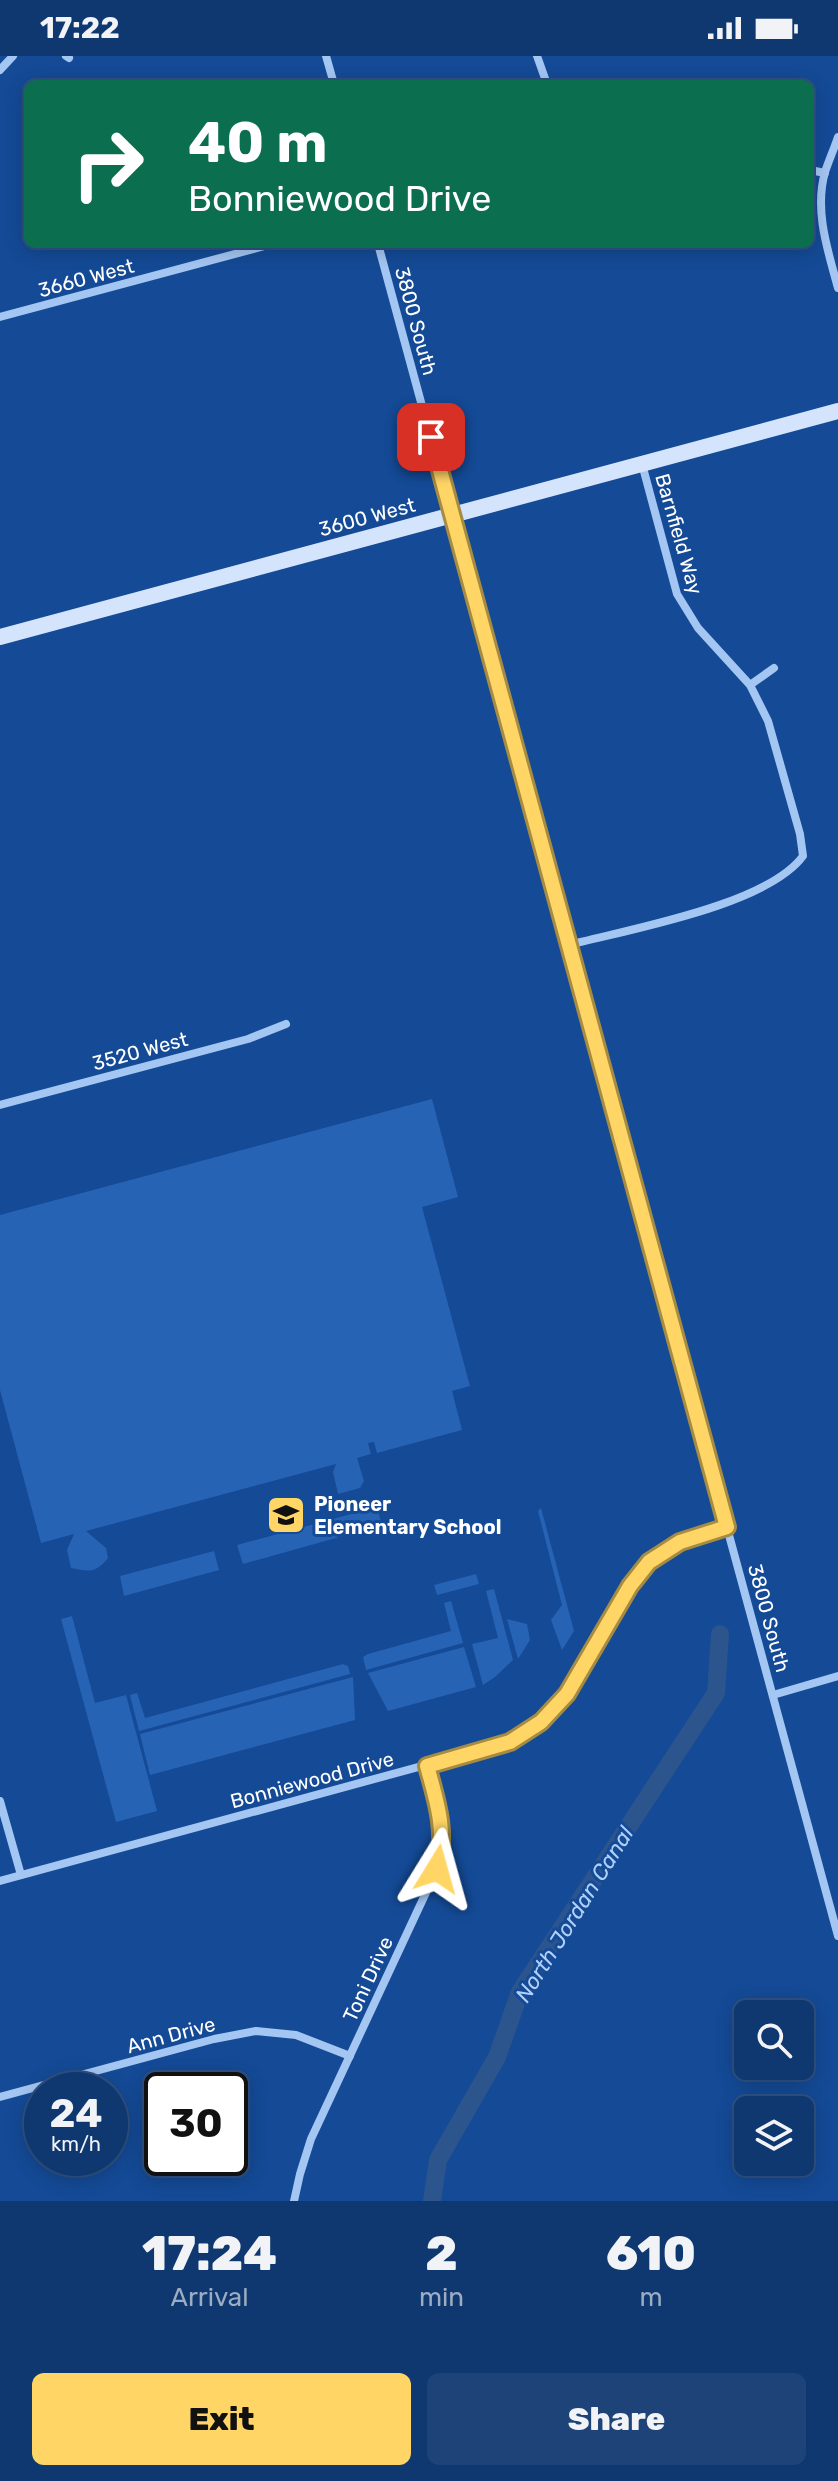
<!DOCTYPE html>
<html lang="en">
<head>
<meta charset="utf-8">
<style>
	body { margin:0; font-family:Rubik,sans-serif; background:#1d4378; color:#f1f3f6; height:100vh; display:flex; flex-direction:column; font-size:30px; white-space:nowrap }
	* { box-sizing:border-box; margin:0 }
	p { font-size:26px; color:#9bacc3 }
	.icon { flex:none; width:44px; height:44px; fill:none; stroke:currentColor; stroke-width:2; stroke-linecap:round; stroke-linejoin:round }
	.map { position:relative; height:2145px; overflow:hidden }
	.side { display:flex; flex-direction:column; background:#0f3870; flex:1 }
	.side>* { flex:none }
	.banner { position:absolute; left:24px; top:24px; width:790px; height:168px; border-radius:12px; box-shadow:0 4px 20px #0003,0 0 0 2px #2f5283; background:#0b6e4f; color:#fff; overflow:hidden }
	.tools { position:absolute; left:734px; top:1944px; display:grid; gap:16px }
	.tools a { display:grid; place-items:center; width:80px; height:80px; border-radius:12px; background:#0f3870; box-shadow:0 4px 20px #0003,0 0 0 2px #2f5283; font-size:40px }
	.speed { position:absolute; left:24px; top:2016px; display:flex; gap:16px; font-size:40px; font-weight:700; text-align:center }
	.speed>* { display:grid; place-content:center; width:104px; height:104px; border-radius:50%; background:#0f3870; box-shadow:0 4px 20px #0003,0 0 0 2px #2f5283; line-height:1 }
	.speed small { font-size:20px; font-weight:400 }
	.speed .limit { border:4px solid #111; border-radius:12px; background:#fff; color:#111 }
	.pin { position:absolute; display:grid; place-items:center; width:68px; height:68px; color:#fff; margin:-34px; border-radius:16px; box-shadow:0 4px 12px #0006 }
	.me { position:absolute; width:88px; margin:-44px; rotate:8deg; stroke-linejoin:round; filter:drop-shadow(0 0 6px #0008) }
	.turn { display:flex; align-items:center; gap:28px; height:168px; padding:0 32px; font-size:36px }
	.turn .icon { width:104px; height:104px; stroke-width:2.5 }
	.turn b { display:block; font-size:56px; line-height:68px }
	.eta { display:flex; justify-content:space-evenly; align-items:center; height:136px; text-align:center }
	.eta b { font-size:48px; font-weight:800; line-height:56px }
	.action { display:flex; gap:16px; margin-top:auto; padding:16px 32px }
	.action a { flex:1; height:92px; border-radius:12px; background:#ffd666; color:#111; font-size:32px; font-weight:800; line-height:92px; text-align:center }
	.action a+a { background:#1d4378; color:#f1f3f6 }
	.status { display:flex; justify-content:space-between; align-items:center; height:56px; padding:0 40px; background:#0f3870; direction:ltr }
	.status svg { height:22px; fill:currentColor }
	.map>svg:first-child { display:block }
	.green { fill:#2763b5 }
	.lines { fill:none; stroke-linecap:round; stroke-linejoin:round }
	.canal { stroke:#2d558d; stroke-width:18 }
	.street { stroke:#a4c6f2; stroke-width:8 }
	.secondary { stroke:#d3e4fc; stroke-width:16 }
	.route-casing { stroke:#a68b42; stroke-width:20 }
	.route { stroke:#ffd666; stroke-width:14 }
	.labels { text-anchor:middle; stroke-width:6; stroke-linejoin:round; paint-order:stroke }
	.street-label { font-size:20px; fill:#fff; stroke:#144a96 }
	.poi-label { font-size:20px; font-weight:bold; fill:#fff; stroke:#144a96; text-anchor:start }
	.water-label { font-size:22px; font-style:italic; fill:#b1d0f9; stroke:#144a96 }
</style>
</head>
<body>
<div class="status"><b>17:22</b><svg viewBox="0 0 49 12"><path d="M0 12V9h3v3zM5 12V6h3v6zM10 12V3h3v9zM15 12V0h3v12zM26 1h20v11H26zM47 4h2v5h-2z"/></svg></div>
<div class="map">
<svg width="838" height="2145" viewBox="0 0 838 2145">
	<rect width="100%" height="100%" fill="#144a96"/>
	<g class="green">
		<path d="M 432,1043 L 458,1141 L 422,1151 L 470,1330 L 452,1335 L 462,1374 L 377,1397 L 374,1386 L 368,1387 L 371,1398 L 357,1402 L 364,1425 L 360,1432 L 338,1438 L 333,1416 L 336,1408 L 86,1475 L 106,1492 L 108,1502 C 96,1517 90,1516 71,1512 L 67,1494 L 74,1478 L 41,1487 L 0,1334 L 0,1159 Z"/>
		<path d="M 377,1451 L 382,1469 L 243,1508 L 237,1489 Z"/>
		<path d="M 541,1452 L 574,1575 L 562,1594 L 551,1564 L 562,1549 L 538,1455 Z"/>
		<path d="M 214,1495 L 219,1514 L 124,1540 L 120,1520 Z"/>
		<path d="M 476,1518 L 479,1528 L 437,1539 L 434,1529 Z"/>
		<path d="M 494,1533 L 513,1604 L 495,1621 L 483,1629 L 472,1588 L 498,1582 L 486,1535 Z"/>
		<path d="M 451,1545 L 463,1587 L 366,1614 L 363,1601 L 368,1598 L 451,1575 L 444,1547 Z"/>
		<path d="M 72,1560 L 95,1647 L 126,1639 L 157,1755 L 116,1766 L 61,1563 Z"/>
		<path d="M 507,1563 L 527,1568 L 530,1584 L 518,1603 Z"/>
		<path d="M 464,1591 L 476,1631 L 388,1655 L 368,1617 Z"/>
		<path d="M 343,1608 L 348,1610 L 350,1618 L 139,1675 L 130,1639 L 137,1637 L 145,1662 Z"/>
		<path d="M 353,1621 L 355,1664 L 150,1719 L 140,1678 Z"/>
	</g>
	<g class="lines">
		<path class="canal" d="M 432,2145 L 438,2104 L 497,2001 L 520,1936 L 716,1637 L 720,1578"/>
		<g class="street">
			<path d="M 66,0 L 69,2"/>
			<path d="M 326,0 L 334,28"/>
			<path d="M 537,0 L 547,28"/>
			<path d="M 0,14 L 13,0"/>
			<path d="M 838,81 C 834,93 829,104 825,116 C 814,155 828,195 838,232"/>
			<path d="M 810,114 L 825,117"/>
			<path d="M 378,188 L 838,1880"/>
			<path d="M 0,261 L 272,188"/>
			<path d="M 750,629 L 774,612"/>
			<path d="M 569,889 C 630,873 767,849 803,800 L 800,778 L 768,665 L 750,629 L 698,572 L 677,538 L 642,408"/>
			<path d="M 0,1049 L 248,983 L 286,968"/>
			<path d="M 773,1639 L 838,1620"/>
			<path d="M 0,1745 L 21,1819"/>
			<path d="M 0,1825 L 510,1686 C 564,1658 588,1603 617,1552 C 628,1533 639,1512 658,1498 C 679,1484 703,1478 727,1471"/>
			<path d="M 0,2041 L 214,1983 L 256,1975 L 296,1979 L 350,2000"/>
			<path d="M 294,2145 L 300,2118 L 311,2083 L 437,1813 C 447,1776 437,1746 427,1710"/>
		</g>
		<path class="secondary" d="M 0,581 L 838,355"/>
	</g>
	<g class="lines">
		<defs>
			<path id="route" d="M 431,381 L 727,1471 L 680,1486 L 649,1506 L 630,1530 L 567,1638 L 541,1666 L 510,1686 L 427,1710 C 437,1746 447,1776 437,1813"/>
		</defs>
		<use href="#route" class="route-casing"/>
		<use href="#route" class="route"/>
	</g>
	<defs>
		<symbol id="school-square" viewBox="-11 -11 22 22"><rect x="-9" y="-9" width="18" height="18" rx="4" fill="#ffd666" stroke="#144a96"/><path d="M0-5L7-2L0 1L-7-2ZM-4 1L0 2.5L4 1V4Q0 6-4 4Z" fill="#111"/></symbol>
	</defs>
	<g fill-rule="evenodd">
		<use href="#school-square" x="264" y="1437" width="44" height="44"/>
	</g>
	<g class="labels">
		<g class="street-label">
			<text transform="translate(86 222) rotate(-15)" y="7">3660 West</text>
			<text transform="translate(416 265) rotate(75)" y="7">3800 South</text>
			<text transform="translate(367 461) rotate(-15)" y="7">3600 West</text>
			<text transform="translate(679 478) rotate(74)" y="7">Barnfield Way</text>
			<text transform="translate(140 995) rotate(-15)" y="7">3520 West</text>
			<text transform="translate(769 1562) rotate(75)" y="7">3800 South</text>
			<text transform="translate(312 1724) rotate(-15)" y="7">Bonniewood Drive</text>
			<text transform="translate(368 1923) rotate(-65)" y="7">Toni Drive</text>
			<text transform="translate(171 1979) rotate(-15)" y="7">Ann Drive</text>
		</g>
		<g class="poi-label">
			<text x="314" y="1455">Pioneer<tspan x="314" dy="23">Elementary School</tspan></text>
		</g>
		<g class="water-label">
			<text transform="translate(574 1858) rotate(-58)" y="8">North Jordan Canal</text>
		</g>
	</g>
</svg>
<div class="tools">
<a><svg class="icon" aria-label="search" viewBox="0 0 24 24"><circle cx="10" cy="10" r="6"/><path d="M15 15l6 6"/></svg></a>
<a><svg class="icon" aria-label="layers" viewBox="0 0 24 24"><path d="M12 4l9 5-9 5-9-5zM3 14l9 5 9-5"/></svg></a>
</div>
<div class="speed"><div>24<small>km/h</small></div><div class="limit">30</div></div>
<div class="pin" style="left:431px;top:381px;background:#d93025"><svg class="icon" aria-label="arrive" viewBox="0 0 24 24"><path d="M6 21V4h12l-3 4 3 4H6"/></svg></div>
<svg class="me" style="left:437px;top:1813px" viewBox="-20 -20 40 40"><path d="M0-17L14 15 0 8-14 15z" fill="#ffd666" stroke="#fff" stroke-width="4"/></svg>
<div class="banner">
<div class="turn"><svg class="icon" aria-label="right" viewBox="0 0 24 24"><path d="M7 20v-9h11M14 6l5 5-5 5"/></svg><div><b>40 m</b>Bonniewood Drive</div></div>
</div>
</div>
<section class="side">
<div class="eta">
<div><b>17:24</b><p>Arrival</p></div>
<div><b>2</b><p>min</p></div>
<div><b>610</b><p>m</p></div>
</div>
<div class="action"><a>Exit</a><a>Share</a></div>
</section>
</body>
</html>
